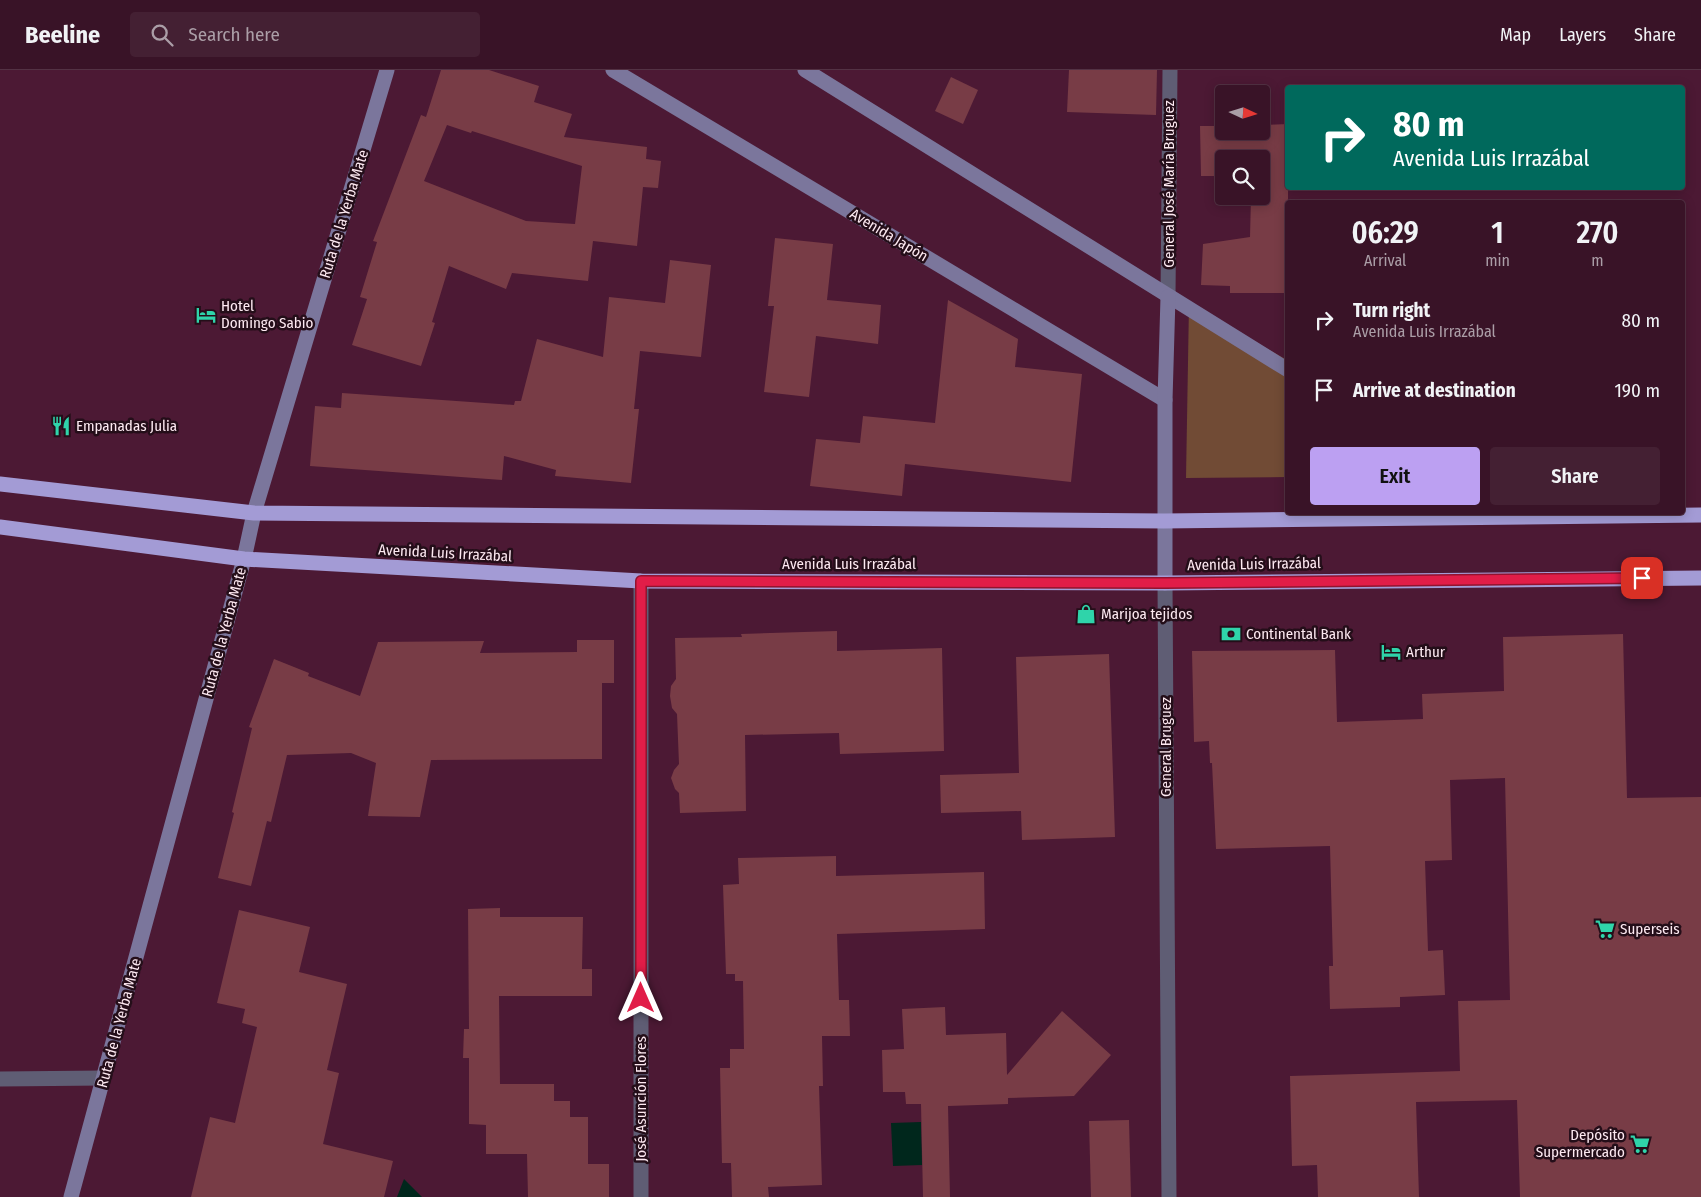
<!DOCTYPE html>
<html lang="en">
<head>
<meta charset="utf-8">
<style>
	body { margin:0; font-family:"Fira Sans Condensed",sans-serif; background:#442033; color:#f1f3f6; height:100vh; display:flex; flex-direction:column; font-size:19px; white-space:nowrap }
	* { box-sizing:border-box; margin:0 }
	p { font-size:16px; color:#ab9ea7 }
	.icon { flex:none; width:28px; height:28px; fill:none; stroke:currentColor; stroke-width:2; stroke-linecap:round; stroke-linejoin:round }
	.map { position:relative; flex:1; overflow:hidden }
	.details { position:absolute; left:1285px; top:130px; width:400px; height:315px; display:flex; flex-direction:column; background:#391327; border-radius:5px; box-shadow:0 2px 12px #0003,0 0 0 1px #533244 }
	.details>* { flex:none }
	.hud { position:absolute; left:1285px; top:15px; width:400px; height:105px; border-radius:5px; box-shadow:0 2px 12px #0003,0 0 0 1px #533244; background:#00695c; color:#fff; overflow:hidden }
	.needle { width:32px; rotate:94deg }
	.fabs { position:absolute; left:1215px; top:15px; display:grid; gap:10px }
	.fabs a { display:grid; place-items:center; width:55px; height:55px; border-radius:5px; background:#391327; box-shadow:0 2px 12px #0003,0 0 0 1px #533244; font-size:25px }
	.pin { position:absolute; display:grid; place-items:center; width:42px; height:42px; color:#fff; margin:-21px; border-radius:10px; box-shadow:0 2px 8px #0006 }
	.me { position:absolute; width:55px; margin:-28px; rotate:0deg; stroke-linejoin:round; filter:drop-shadow(0 0 4px #0008) }
	.turn { display:flex; align-items:center; gap:18px; height:105px; padding:0 25px; font-size:22px }
	.turn .icon { width:65px; height:65px; stroke-width:2.5 }
	.turn b { display:block; font-size:35px; line-height:42px }
	.eta { display:flex; justify-content:space-evenly; align-items:center; height:85px; text-align:center }
	.eta b { font-size:30px; font-weight:600; line-height:35px }
	.primary-button { display:flex; gap:10px; margin-top:auto; padding:10px 25px }
	.primary-button a { flex:1; height:58px; border-radius:5px; background:#bca0f2; color:#111; font-size:20px; font-weight:600; line-height:58px; text-align:center }
	.primary-button a+a { background:#442033; color:#f1f3f6 }
	ul { padding:0; list-style:none }
	li { display:flex; align-items:center; gap:15px; height:70px; padding:0 25px }
	li div { flex:1 }
	li b { display:block; font-size:19px }
	li em { font-style:normal }
	header { display:flex; align-items:center; gap:30px; box-sizing:border-box; height:70px; padding:0 25px; background:#391327; border-bottom:1px solid #533244 }
	header strong { font-size:24px }
	nav { display:flex; gap:28px; margin-inline-start:auto; font-size:18px }
	.search { width:350px; height:45px; background:#442033; display:flex; align-items:center; gap:12px; box-sizing:border-box; padding:0 18px; border-radius:5px; color:#ab9ea7; font-size:19px }
	.map>svg:first-child { display:block }
	.green { fill:#714b35 }
	.water { fill:#00271c }
	.building { fill:#783c46; fill-rule:evenodd }
	.lines { fill:none; stroke-linecap:round; stroke-linejoin:round }
	.street { stroke:#5f5d74; stroke-width:15 }
	.secondary { stroke:#7b769c; stroke-width:15 }
	.highway { stroke:#a39bd5; stroke-width:15 }
	.route-casing { stroke:#92132f; stroke-width:12 }
	.route { stroke:#e11d48; stroke-width:9 }
	.labels { text-anchor:middle; stroke-width:5; stroke-linejoin:round; paint-order:stroke }
	.street-label { font-size:15px; fill:#fde9f1; stroke:#240e19 }
	.poi-label { font-size:15px; fill:#fde9f1; stroke:#240e19; text-anchor:start }
</style>
</head>
<body>
<header>
<strong>Beeline</strong>
<div class="search"><svg class="icon" aria-label="search" viewBox="0 0 24 24"><circle cx="10" cy="10" r="6"/><path d="M15 15l6 6"/></svg>Search here</div>
<nav><a>Map</a><a>Layers</a><a>Share</a></nav>
</header>
<div class="map">
<svg width="1701" height="1127" viewBox="0 0 1701 1127">
	<rect width="100%" height="100%" fill="#4c1934"/>
	<path class="green" d="M 1189,234 L 1287,290 L 1288,407 L 1186,408 Z"/>
	<g class="water">
		<path d="M 921,1052 L 922,1095 L 893,1096 L 891,1053 Z"/>
		<path d="M 404,1109 L 422,1127 L 397,1127 Z"/>
	</g>
	<g class="building">
		<path d="M 441,0 L 489,0 L 539,16 L 534,32 L 572,44 L 564,67 L 647,77 L 646,89 L 661,91 L 658,118 L 643,117 L 637,176 L 593,171 L 588,211 L 512,203 L 506,219 L 449,196 L 432,252 L 435,253 L 421,296 L 352,275 L 367,229 L 360,227 L 377,172 L 373,171 L 421,45 L 426,47 ZM 447,55 L 471,63 L 472,61 L 582,96 L 575,154 L 526,151 L 424,111 Z"/>
		<path d="M 1069,0 L 1157,0 L 1156,45 L 1067,42 Z"/>
		<path d="M 951,7 L 978,20 L 963,54 L 935,41 Z"/>
		<path d="M 1288,54 L 1288,223 L 1230,223 L 1230,216 L 1201,215 L 1203,174 L 1250,167 L 1251,126 L 1261,126 L 1261,89 L 1224,89 L 1224,106 L 1201,106 L 1200,56 L 1224,56 L 1224,61 L 1261,61 L 1261,55 Z"/>
		<path d="M 775,168 L 833,174 L 827,230 L 881,235 L 878,274 L 816,266 L 809,327 L 764,322 L 774,236 L 768,236 Z"/>
		<path d="M 670,190 L 711,195 L 701,287 L 640,281 L 634,339 L 639,339 L 631,413 L 555,406 L 556,400 L 504,386 L 502,410 L 310,396 L 315,336 L 341,338 L 342,323 L 514,335 L 515,331 L 521,331 L 537,269 L 603,287 L 609,227 L 665,233 Z"/>
		<path d="M 948,230 L 1018,269 L 1015,297 L 1082,304 L 1071,412 L 905,394 L 902,426 L 810,416 L 816,369 L 860,373 L 863,346 L 935,353 Z"/>
		<path d="M 837,561 L 837,581 L 942,578 L 944,681 L 840,684 L 839,663 L 745,665 L 746,741 L 680,743 L 679,723 L 675,719 L 671,708 L 674,700 L 679,694 L 677,644 L 672,638 L 670,626 L 671,616 L 676,609 L 675,568 L 742,567 L 741,564 Z"/>
		<path d="M 1623,564 L 1627,728 L 1701,727 L 1701,1127 L 1520,1127 L 1517,1030 L 1416,1032 L 1419,1127 L 1318,1127 L 1317,1095 L 1292,1096 L 1290,1006 L 1460,1001 L 1458,931 L 1510,930 L 1505,708 L 1450,710 L 1452,790 L 1425,791 L 1428,881 L 1443,880 L 1445,925 L 1400,927 L 1400,937 L 1330,939 L 1329,896 L 1333,896 L 1330,776 L 1216,779 L 1212,693 L 1210,693 L 1209,671 L 1194,672 L 1192,581 L 1335,580 L 1337,652 L 1423,649 L 1422,624 L 1504,621 L 1503,567 Z"/>
		<path d="M 577,570 L 614,570 L 614,613 L 602,613 L 602,689 L 431,690 L 420,747 L 368,746 L 376,693 L 351,683 L 287,685 L 271,752 L 267,751 L 251,816 L 218,808 L 234,743 L 232,742 L 252,658 L 249,657 L 274,589 L 309,603 L 308,606 L 360,626 L 378,572 L 484,571 L 480,583 L 577,582 Z"/>
		<path d="M 1109,584 L 1115,767 L 1022,770 L 1021,741 L 941,743 L 940,705 L 1019,703 L 1016,587 Z"/>
		<path d="M 836,786 L 836,806 L 984,802 L 985,859 L 837,864 L 839,930 L 849,930 L 850,966 L 822,966 L 823,1016 L 819,1016 L 822,1115 L 768,1117 L 769,1127 L 732,1127 L 731,1093 L 722,1093 L 720,998 L 730,998 L 730,979 L 744,979 L 743,911 L 735,911 L 735,904 L 726,904 L 723,815 L 739,814 L 738,788 Z"/>
		<path d="M 500,838 L 500,847 L 583,847 L 582,899 L 592,899 L 592,926 L 499,926 L 500,1014 L 554,1014 L 554,1031 L 570,1031 L 570,1047 L 588,1047 L 588,1094 L 609,1094 L 609,1127 L 528,1127 L 527,1084 L 486,1084 L 486,1055 L 469,1054 L 469,988 L 463,988 L 464,959 L 469,959 L 468,839 Z"/>
		<path d="M 239,840 L 310,857 L 299,902 L 347,914 L 327,1000 L 339,1003 L 323,1074 L 393,1091 L 384,1127 L 191,1127 L 210,1047 L 235,1053 L 257,957 L 242,953 L 245,939 L 217,933 Z"/>
		<path d="M 945,937 L 946,965 L 1006,963 L 1007,1005 L 1062,941 L 1111,985 L 1074,1026 L 1008,1028 L 1008,1034 L 948,1036 L 950,1127 L 923,1127 L 921,1034 L 906,1034 L 905,1022 L 883,1022 L 882,980 L 904,979 L 902,939 Z"/>
		<path d="M 1129,1050 L 1131,1127 L 1091,1127 L 1089,1051 Z"/>
	</g>
	<g class="lines">
		<g class="street">
			<path d="M 1168,227 L 1170,0"/>
			<path d="M 1165,513 L 1169,1127"/>
			<path d="M 0,1009 L 104,1008"/>
			<path d="M 641,1127 L 641,511"/>
		</g>
		<g class="secondary">
			<path d="M 613,0 L 1165,330"/>
			<path d="M 805,0 L 1288,300"/>
			<path d="M 1165,513 L 1165,330 L 1168,227"/>
			<path d="M 71,1127 L 244,489 L 254,443 L 387,0"/>
		</g>
		<g class="highway">
			<path d="M 0,414 L 254,443 L 1164,451 L 1701,445"/>
			<path d="M 0,457 L 244,489 L 641,511 L 1165,513 L 1701,508"/>
		</g>
	</g>
	<g class="lines">
		<defs>
			<path id="route" d="M 641,928 L 641,511 L 1165,513 L 1642,508"/>
		</defs>
		<use href="#route" class="route-casing"/>
		<use href="#route" class="route"/>
	</g>
	<defs>
		<symbol id="hotel-bare" viewBox="-9 -9 18 18"><path d="M-6-4.5h1.5V1H6V5H4.5V3h-9V5H-6ZM-4 0a1.8 1.8 0 1 1 3.6 0ZM.5 0V-2.5h3Q6-2.5 6 0Z" fill="#2fd4aa" stroke="#240e19" stroke-width="2.5" paint-order="stroke"/></symbol>
		<symbol id="restaurant-bare" viewBox="-9 -9 18 18"><path d="M-5-6h1v4h1v-4h1v4h1v-4h1v5L-1.5 .5V6h-2V.5L-5-1ZM5-6V6H3V1.5H1.5Q1.5-4 5-6Z" fill="#2fd4aa" stroke="#240e19" stroke-width="2.5" paint-order="stroke"/></symbol>
		<symbol id="shop-bare" viewBox="-9 -9 18 18"><path d="M-5-2.5h2.3a2.7 3.5 0 0 1 5.4 0H5L5.5 6h-11ZM-1.5-2.5h3a1.5 2.3 0 0 0-3 0Z" fill="#2fd4aa" stroke="#240e19" stroke-width="2.5" paint-order="stroke"/></symbol>
		<symbol id="bank-bare" viewBox="-9 -9 18 18"><path d="M-6-4H6V4H-6ZM0-2.3a2.3 2.3 0 1 0 0 4.6a2.3 2.3 0 1 0 0-4.6Z" fill="#2fd4aa" stroke="#240e19" stroke-width="2.5" paint-order="stroke"/></symbol>
		<symbol id="supermarket-bare" viewBox="-9 -9 18 18"><path d="M-6-5.5h2.5l.6 2H6L4.5 2H-2.5L-4.4-4H-6ZM-1.5 3.2a1.3 1.3 0 1 0 .1 0ZM3 3.2a1.3 1.3 0 1 0 .1 0Z" fill="#2fd4aa" stroke="#240e19" stroke-width="2.5" paint-order="stroke"/></symbol>
	</defs>
	<g fill-rule="evenodd">
		<use href="#hotel-bare" x="192" y="231" width="28" height="28"/>
		<use href="#restaurant-bare" x="47" y="342" width="28" height="28"/>
		<use href="#shop-bare" x="1072" y="530" width="28" height="28"/>
		<use href="#bank-bare" x="1217" y="550" width="28" height="28"/>
		<use href="#hotel-bare" x="1377" y="568" width="28" height="28"/>
		<use href="#supermarket-bare" x="1591" y="845" width="28" height="28"/>
		<use href="#supermarket-bare" x="1626" y="1060" width="28" height="28"/>
	</g>
	<g class="labels">
		<g class="street-label">
			<text transform="translate(1169 114) rotate(-90)" y="5">General José María Bruguez</text>
			<text transform="translate(344 144) rotate(-73)" y="5">Ruta de la Yerba Mate</text>
			<text transform="translate(889 165) rotate(31)" y="5">Avenida Japón</text>
			<text transform="translate(445 483) rotate(3)" y="5">Avenida Luis Irrazábal</text>
			<text x="849" y="499">Avenida Luis Irrazábal</text>
			<text transform="translate(1254 494) rotate(-1)" y="5">Avenida Luis Irrazábal</text>
			<text transform="translate(224 562) rotate(-75)" y="5">Ruta de la Yerba Mate</text>
			<text transform="translate(1166 677) rotate(-90)" y="5">General Bruguez</text>
			<text transform="translate(119 953) rotate(-75)" y="5">Ruta de la Yerba Mate</text>
			<text transform="translate(641 1029) rotate(-90)" y="5">José Asunción Flores</text>
		</g>
		<g class="poi-label">
			<text x="221" y="241">Hotel<tspan x="221" dy="17">Domingo Sabio</tspan></text>
			<text x="76" y="361">Empanadas Julia</text>
			<text x="1101" y="549">Marijoa tejidos</text>
			<text x="1246" y="569">Continental Bank</text>
			<text x="1406" y="587">Arthur</text>
			<text x="1620" y="864">Superseis</text>
			<text x="1625" y="1070" text-anchor="end">Depósito<tspan x="1625" dy="17">Supermercado</tspan></text>
		</g>
	</g>
</svg>
<div class="fabs">
<a><svg class="needle" viewBox="-14 -14 28 28"><path d="M0-13l5 13h-10z" fill="#e53935"/><path d="M0 13l5-13h-10z" fill="#ab9ea7"/></svg></a>
<a><svg class="icon" aria-label="search" viewBox="0 0 24 24"><circle cx="10" cy="10" r="6"/><path d="M15 15l6 6"/></svg></a>
</div>
<div class="pin" style="left:1642px;top:508px;background:#d93025"><svg class="icon" aria-label="arrive" viewBox="0 0 24 24"><path d="M6 21V4h12l-3 4 3 4H6"/></svg></div>
<svg class="me" style="left:641px;top:928px" viewBox="-20 -20 40 40"><path d="M0-17L14 15 0 8-14 15z" fill="#e11d48" stroke="#fff" stroke-width="4"/></svg>
<div class="hud">
<div class="turn"><svg class="icon" aria-label="right" viewBox="0 0 24 24"><path d="M7 20v-9h11M14 6l5 5-5 5"/></svg><div><b>80 m</b>Avenida Luis Irrazábal</div></div>
</div>
<section class="details">
<div class="eta">
<div><b>06:29</b><p>Arrival</p></div>
<div><b>1</b><p>min</p></div>
<div><b>270</b><p>m</p></div>
</div>
<ul>
<li><svg class="icon" aria-label="right" viewBox="0 0 24 24"><path d="M7 20v-9h11M14 6l5 5-5 5"/></svg><div><b>Turn right</b><p>Avenida Luis Irrazábal</p></div><em>80 m</em></li>
<li><svg class="icon" aria-label="arrive" viewBox="0 0 24 24"><path d="M6 21V4h12l-3 4 3 4H6"/></svg><div><b>Arrive at destination</b></div><em>190 m</em></li>
</ul>
<div class="primary-button"><a>Exit</a><a>Share</a></div>
</section>
</div>
</body>
</html>
